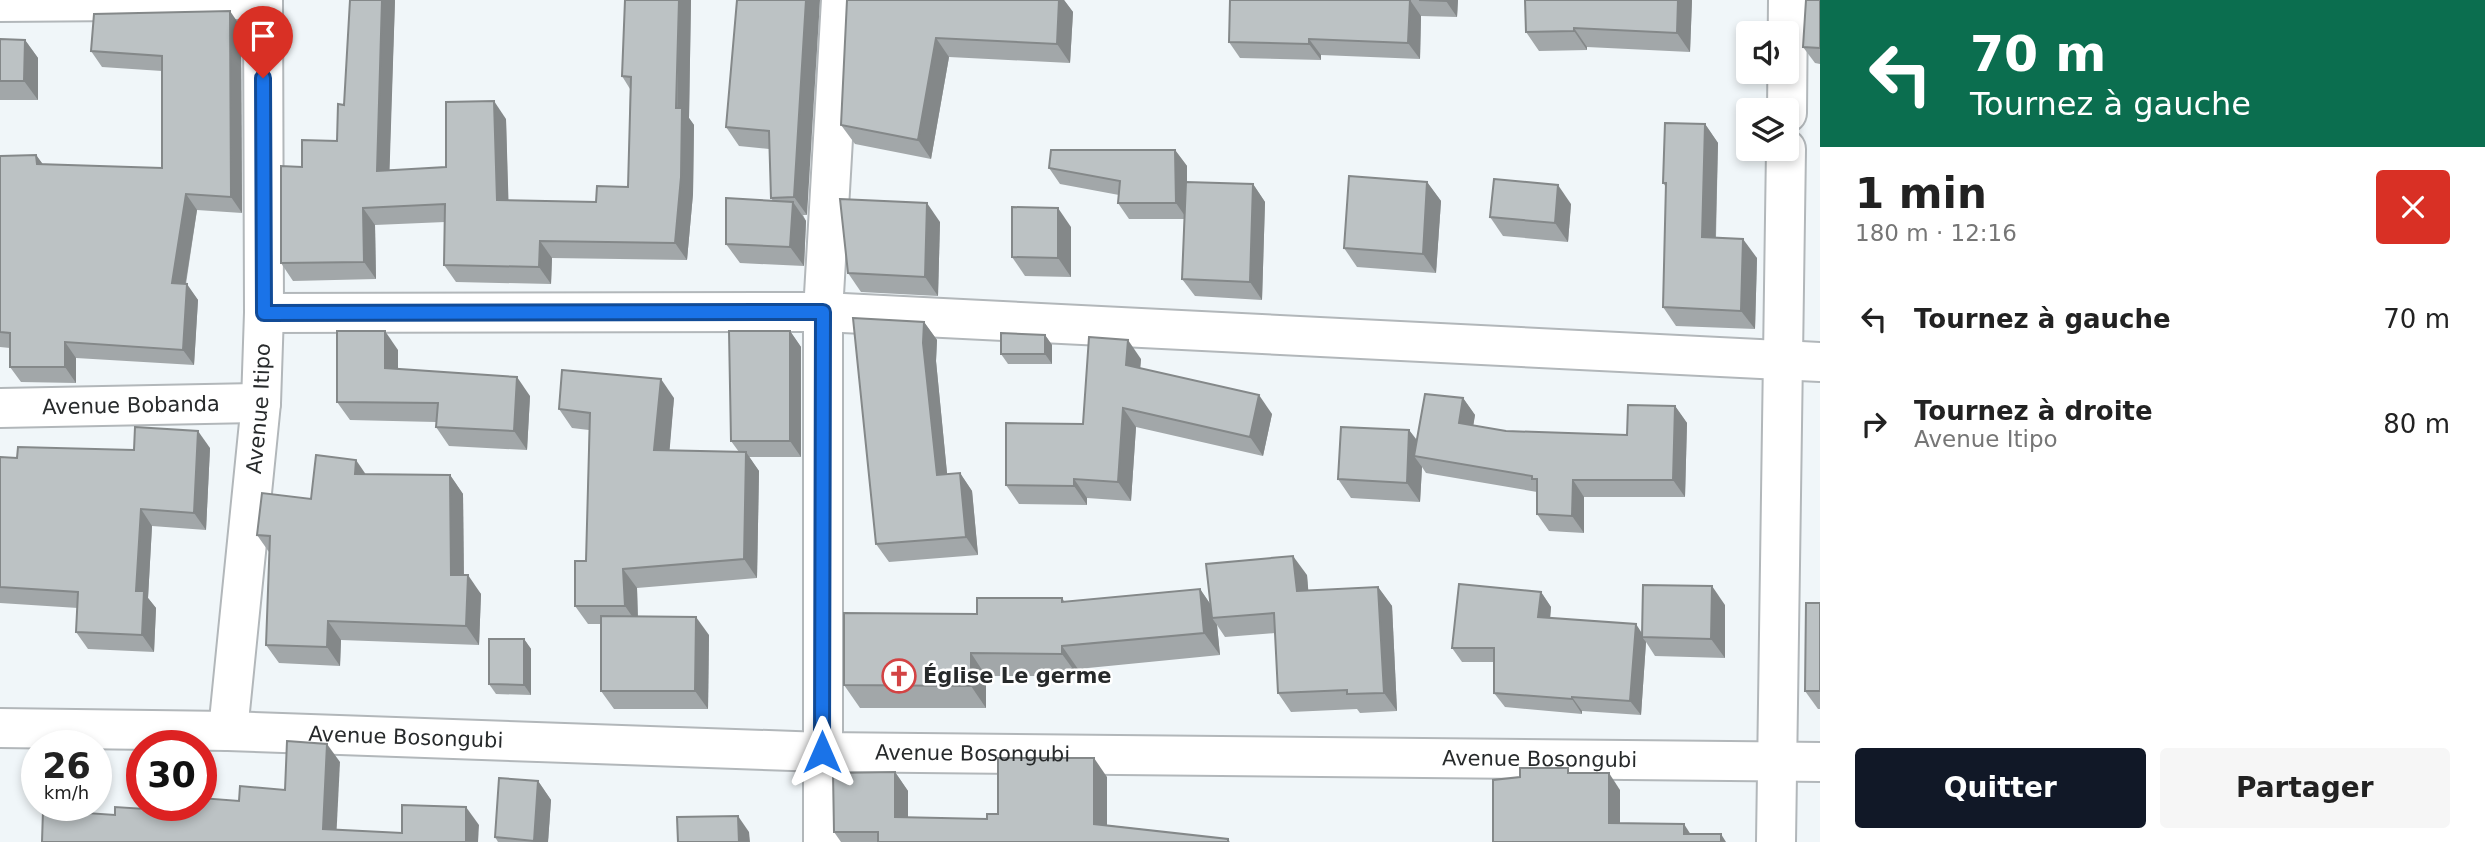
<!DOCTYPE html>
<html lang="fr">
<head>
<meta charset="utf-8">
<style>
	body { margin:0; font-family:"DejaVu Sans",sans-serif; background:#f6f6f6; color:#222; height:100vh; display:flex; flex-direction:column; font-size:26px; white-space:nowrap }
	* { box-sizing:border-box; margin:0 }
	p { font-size:23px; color:#767676 }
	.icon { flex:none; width:38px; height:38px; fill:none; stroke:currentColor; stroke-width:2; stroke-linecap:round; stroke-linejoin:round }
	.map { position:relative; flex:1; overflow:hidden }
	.sheet { display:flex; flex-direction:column; background:#fff; width:665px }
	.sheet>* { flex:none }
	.top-card { background:#0b6e4f; color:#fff; overflow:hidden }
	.fabs { position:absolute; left:1736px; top:21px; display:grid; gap:14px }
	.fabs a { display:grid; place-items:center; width:63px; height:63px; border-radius:7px; background:#fff; box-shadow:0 4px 10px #0003; font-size:35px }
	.speed { position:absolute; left:21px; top:730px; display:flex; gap:14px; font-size:35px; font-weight:700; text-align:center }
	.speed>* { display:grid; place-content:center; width:91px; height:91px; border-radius:50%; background:#fff; box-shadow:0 4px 10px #0003; line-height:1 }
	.speed small { font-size:18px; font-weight:400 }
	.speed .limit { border:10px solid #d22; background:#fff; color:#111 }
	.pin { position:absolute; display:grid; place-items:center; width:60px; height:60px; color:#fff; margin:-72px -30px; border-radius:50% 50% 50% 0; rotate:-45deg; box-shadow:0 0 7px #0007 }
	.pin .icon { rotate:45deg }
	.me { position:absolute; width:77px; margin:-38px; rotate:0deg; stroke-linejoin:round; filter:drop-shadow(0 0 5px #0008) }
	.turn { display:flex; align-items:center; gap:24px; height:147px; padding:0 35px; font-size:32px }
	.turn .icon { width:91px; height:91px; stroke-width:2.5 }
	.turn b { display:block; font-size:49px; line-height:60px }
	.round { display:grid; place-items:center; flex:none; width:74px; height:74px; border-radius:7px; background:#f6f6f6 }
	.summary { display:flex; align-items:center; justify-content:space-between; height:119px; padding:0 35px }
	h1 { font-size:42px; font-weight:700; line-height:52px }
	.action { display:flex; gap:14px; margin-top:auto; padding:14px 35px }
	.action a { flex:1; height:80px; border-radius:7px; background:#111827; color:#fff; font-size:28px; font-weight:700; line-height:80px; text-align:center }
	.action a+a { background:#f6f6f6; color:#222 }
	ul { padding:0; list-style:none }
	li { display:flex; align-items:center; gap:21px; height:105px; padding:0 35px }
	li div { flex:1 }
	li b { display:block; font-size:26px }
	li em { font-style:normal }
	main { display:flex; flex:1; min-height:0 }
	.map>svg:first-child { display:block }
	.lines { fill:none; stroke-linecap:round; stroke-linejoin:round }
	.minor-casing { stroke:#b2b7ba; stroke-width:42 }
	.minor { stroke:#fff; stroke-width:38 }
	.wall { fill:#a2a7a9 }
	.shaded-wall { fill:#848889 }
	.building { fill:#bcc2c4; stroke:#848889; stroke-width:2 }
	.route-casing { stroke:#114b97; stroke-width:18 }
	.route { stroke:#1a73e8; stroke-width:12 }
	.labels { text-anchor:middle; stroke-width:5; stroke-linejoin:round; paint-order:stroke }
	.street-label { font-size:21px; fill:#272a2b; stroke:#fff }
	.poi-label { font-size:21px; font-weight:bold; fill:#272a2b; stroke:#fff; text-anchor:start }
</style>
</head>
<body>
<main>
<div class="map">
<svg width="1820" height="842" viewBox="0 0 1820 842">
	<rect width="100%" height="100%" fill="#f0f6f9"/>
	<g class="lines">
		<defs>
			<g id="minor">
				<path d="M 0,2 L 246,0"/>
				<path d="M 1787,113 L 1788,0"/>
				<path d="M 264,313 L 823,312 L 1820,362"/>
				<path id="s1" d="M 0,408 L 261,403"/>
				<path id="s2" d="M 0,728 L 228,731 L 822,752 L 1820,762"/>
				<path id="s3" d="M 228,731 L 261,403 L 264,313 L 263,0"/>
				<path d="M 823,842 L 823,312 L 841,0"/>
				<path d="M 1776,842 L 1786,149"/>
			</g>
		</defs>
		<use href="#minor" class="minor-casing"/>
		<use href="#minor" class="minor"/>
	</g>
	<g class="wall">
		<path d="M 395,0 L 389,170 L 446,167 L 506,119 L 508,200 L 596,202 L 628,187 L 630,89 L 622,76 L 625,0 L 691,0 L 689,118 L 694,125 L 693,194 L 687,260 L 552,258 L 551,284 L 456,282 L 444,265 L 445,222 L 375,225 L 376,279 L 293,281 L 281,263 L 302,167 L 337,141 L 344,105 Z"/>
		<path d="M 737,0 L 807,215 L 803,215 L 806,221 L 804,266 L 740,263 L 726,244 L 773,201 L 771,198 L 769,149 L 739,146 L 726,127 Z"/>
		<path d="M 847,0 L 1064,0 L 1073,12 L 1070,63 L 949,57 L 931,159 L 855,144 L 841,125 Z"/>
		<path d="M 1230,0 L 1458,0 L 1457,17 L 1421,16 L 1420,59 L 1321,55 L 1321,60 L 1240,58 L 1229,42 Z"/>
		<path d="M 1525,0 L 1692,0 L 1690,52 L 1587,47 L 1587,50 L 1539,51 L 1526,32 Z"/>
		<path d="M 1820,0 L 1820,64 L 1815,63 L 1803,47 Z"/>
		<path d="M 241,27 L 242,213 L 197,210 L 186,284 L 198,300 L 194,365 L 76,358 L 76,383 L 21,382 L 10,367 L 10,348 L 0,347 L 0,156 L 36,155 L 43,165 L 162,168 L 162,71 L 102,67 L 91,51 Z"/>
		<path d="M 0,39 L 25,40 L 38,58 L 38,100 L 0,100 Z"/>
		<path d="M 1705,124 L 1718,143 L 1716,238 L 1757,258 L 1755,329 L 1676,326 L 1663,307 L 1666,187 L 1663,183 Z"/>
		<path d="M 1175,150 L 1187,166 L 1187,182 L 1253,184 L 1265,202 L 1262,300 L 1195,296 L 1182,279 L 1184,219 L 1129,219 L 1118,203 L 1119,195 L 1060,184 L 1049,168 Z"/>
		<path d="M 1427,182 L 1441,201 L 1436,273 L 1357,267 L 1344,248 Z"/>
		<path d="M 1571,204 L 1568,242 L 1503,236 L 1490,217 Z"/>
		<path d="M 940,222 L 938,296 L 861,292 L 848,273 Z"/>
		<path d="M 1071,227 L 1071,277 L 1025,276 L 1012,257 Z"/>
		<path d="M 924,322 L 937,340 L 936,361 L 947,474 L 960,473 L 972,491 L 978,555 L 889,562 L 876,544 Z"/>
		<path d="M 790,331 L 801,347 L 801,457 L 749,457 L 759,471 L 757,578 L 637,588 L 638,617 L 709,635 L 708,709 L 614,709 L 601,691 L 601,624 L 588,624 L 575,606 L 586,561 L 589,430 L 572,428 L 559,409 L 674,398 L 669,451 L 739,452 L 731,441 Z"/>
		<path d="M 1045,335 L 1052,345 L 1052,364 L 1008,364 L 1001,354 Z"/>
		<path d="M 398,350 L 398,369 L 530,396 L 527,450 L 449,446 L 436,427 L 436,422 L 350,420 L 337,402 Z"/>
		<path d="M 1141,359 L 1140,368 L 1272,414 L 1263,456 L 1136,427 L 1131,501 L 1087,498 L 1087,505 L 1019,504 L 1006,485 L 1083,424 Z"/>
		<path d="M 1463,398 L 1475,415 L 1473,425 L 1506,431 L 1627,435 L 1675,406 L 1687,423 L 1685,497 L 1584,497 L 1584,533 L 1549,531 L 1537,514 L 1537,492 L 1426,473 L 1422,467 L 1420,502 L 1351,498 L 1338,479 L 1409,430 L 1417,440 Z"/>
		<path d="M 210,448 L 206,530 L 152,526 L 148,598 L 156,608 L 154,652 L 88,649 L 76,632 L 78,608 L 0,603 L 0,457 L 17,458 L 134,450 Z"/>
		<path d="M 366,474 L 450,475 L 463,494 L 464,575 L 481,594 L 479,645 L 341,640 L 340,666 L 279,663 L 266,645 L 269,552 L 257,535 L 311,499 Z"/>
		<path d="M 1307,575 L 1308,591 L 1378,587 L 1392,606 L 1397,711 L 1360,713 L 1357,709 L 1291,712 L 1278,693 L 1275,633 L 1225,637 L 1217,625 L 1220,655 L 1078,669 L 1078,676 L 986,676 L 986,708 L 860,708 L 844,685 L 977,614 L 1062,598 L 1065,602 L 1200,589 L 1211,605 Z"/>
		<path d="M 1541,592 L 1551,607 L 1550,618 L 1642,634 L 1725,605 L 1725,658 L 1655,656 L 1646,642 L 1641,715 L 1582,711 L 1582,714 L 1505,707 L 1494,693 L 1494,662 L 1462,662 L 1452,648 Z"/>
		<path d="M 1820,603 L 1820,709 L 1818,709 L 1805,691 Z"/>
		<path d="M 524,639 L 531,649 L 531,695 L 496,694 L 489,684 Z"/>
		<path d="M 895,772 L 908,791 L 908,818 L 987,819 L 1107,777 L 1107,825 L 1228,839 L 1230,842 L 841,842 L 834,832 Z"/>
		<path d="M 538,781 L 551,800 L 548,842 L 498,842 L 495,837 Z"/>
	</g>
	<g class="shaded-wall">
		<path d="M 382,0 L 395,0 L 389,188 L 377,171 Z"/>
		<path d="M 679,0 L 691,0 L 689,118 L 694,125 L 693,194 L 687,260 L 675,243 Z"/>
		<path d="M 806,0 L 820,0 L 807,215 L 794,197 Z"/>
		<path d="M 1059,0 L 1064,0 L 1073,12 L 1070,63 L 1057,44 Z"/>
		<path d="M 1410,0 L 1421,16 L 1420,59 L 1408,43 Z"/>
		<path d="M 1446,0 L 1458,0 L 1457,17 L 1446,1 Z"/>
		<path d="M 1678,0 L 1692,0 L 1690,52 L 1677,33 Z"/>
		<path d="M 230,11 L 241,27 L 242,213 L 231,197 Z"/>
		<path d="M 1574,28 L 1587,47 L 1587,50 L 1574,31 Z"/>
		<path d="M 936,38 L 949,57 L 931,159 L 918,140 Z"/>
		<path d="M 1309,39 L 1321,55 L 1321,60 L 1309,44 Z"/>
		<path d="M 25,40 L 38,58 L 38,100 L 24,81 Z"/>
		<path d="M 494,101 L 506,119 L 509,217 L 497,200 Z"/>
		<path d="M 1705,124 L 1718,143 L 1715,256 L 1702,237 Z"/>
		<path d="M 1175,150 L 1187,166 L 1187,219 L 1176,203 Z"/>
		<path d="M 36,155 L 48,171 L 37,164 Z"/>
		<path d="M 1427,182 L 1441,201 L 1436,273 L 1423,254 Z"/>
		<path d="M 1253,184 L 1265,202 L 1262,300 L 1250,282 Z"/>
		<path d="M 1558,185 L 1571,204 L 1568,242 L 1555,223 Z"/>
		<path d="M 186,194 L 197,210 L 183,299 L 172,283 Z"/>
		<path d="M 793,202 L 806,221 L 804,266 L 790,247 Z"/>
		<path d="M 927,203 L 940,222 L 938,296 L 925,277 Z"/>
		<path d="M 363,208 L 375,225 L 376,279 L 364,262 Z"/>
		<path d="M 1058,208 L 1071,227 L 1071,277 L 1058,258 Z"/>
		<path d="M 1743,239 L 1757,258 L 1755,329 L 1741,311 Z"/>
		<path d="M 540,241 L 552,258 L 551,284 L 539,267 Z"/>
		<path d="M 187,284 L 198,300 L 194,365 L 183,350 Z"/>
		<path d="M 924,322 L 937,340 L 936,361 L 949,493 L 937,475 L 923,343 Z"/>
		<path d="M 385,331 L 398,350 L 398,387 L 385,368 Z"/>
		<path d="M 790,331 L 801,347 L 801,457 L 790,441 Z"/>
		<path d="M 1045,335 L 1052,345 L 1052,364 L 1045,354 Z"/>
		<path d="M 1128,340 L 1141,359 L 1139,384 L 1126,365 Z"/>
		<path d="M 65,342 L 76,358 L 76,383 L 65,367 Z"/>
		<path d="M 517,377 L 530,396 L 527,450 L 514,431 Z"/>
		<path d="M 661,379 L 674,398 L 668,469 L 654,450 Z"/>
		<path d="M 1259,395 L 1272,414 L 1263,456 L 1250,437 Z"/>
		<path d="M 1463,398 L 1475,415 L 1471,440 L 1459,423 Z"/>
		<path d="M 1675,406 L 1687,423 L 1685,497 L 1673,480 Z"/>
		<path d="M 1123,408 L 1136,427 L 1131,501 L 1118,482 Z"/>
		<path d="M 1409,430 L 1423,449 L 1414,456 L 1422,467 L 1420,502 L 1407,483 Z"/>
		<path d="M 198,431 L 210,448 L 206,530 L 194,513 Z"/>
		<path d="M 746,452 L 759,471 L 757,578 L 744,559 Z"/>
		<path d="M 356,460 L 369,479 L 355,474 Z"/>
		<path d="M 960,473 L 972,491 L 978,555 L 966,537 Z"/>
		<path d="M 450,475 L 463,494 L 464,594 L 451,575 Z"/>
		<path d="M 1074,479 L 1087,498 L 1087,505 L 1074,486 Z"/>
		<path d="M 1573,480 L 1584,497 L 1584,533 L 1572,516 Z"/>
		<path d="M 141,509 L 152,526 L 148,598 L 156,608 L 154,652 L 142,635 L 136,591 Z"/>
		<path d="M 1293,556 L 1307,575 L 1310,610 L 1297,591 Z"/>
		<path d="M 623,569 L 637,588 L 638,625 L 625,606 Z"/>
		<path d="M 468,575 L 481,594 L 479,645 L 466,626 Z"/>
		<path d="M 1712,586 L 1725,605 L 1725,658 L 1711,639 Z"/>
		<path d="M 1378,587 L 1392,606 L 1397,711 L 1384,693 Z"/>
		<path d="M 1200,589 L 1215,611 L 1212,618 L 1217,625 L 1220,655 L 1204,633 Z"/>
		<path d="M 1541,592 L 1551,607 L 1549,632 L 1538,617 Z"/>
		<path d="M 696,617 L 709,635 L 708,709 L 695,691 Z"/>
		<path d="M 328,621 L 341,640 L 340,666 L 327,647 Z"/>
		<path d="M 1636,624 L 1645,638 L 1642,637 L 1646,642 L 1641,715 L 1630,701 Z"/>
		<path d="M 524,639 L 531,649 L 531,695 L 524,685 Z"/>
		<path d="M 1062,646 L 1078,669 L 1078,676 L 1062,654 Z"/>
		<path d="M 971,653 L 986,676 L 986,708 L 971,686 Z"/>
		<path d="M 1572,697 L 1582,711 L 1582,714 L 1572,699 Z"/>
		<path d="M 327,744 L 340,762 L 336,842 L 323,829 Z"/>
		<path d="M 1094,758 L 1107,777 L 1107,842 L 1094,824 Z"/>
		<path d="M 895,772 L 908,791 L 908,836 L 895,817 Z"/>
		<path d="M 1609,773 L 1620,790 L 1620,840 L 1609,823 Z"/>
		<path d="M 538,781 L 551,800 L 548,842 L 535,842 L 534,841 Z"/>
		<path d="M 466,807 L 479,825 L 478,842 L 466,842 Z"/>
		<path d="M 738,816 L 749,832 L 750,842 L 739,842 Z"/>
		<path d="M 1684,824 L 1695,841 L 1684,834 Z"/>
		<path d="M 1721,834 L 1726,842 L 1721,842 Z"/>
	</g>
	<g class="building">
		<path d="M 350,0 L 382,0 L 377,171 L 446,167 L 446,102 L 494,101 L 497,200 L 596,202 L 597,186 L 628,187 L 631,77 L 622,76 L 625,0 L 679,0 L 676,108 L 682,108 L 681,177 L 675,243 L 540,241 L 539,267 L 444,265 L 445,204 L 363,208 L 364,262 L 281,263 L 281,166 L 302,167 L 302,140 L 337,141 L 338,104 L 344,105 Z"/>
		<path d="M 737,0 L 806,0 L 794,197 L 771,198 L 769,131 L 726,127 Z"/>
		<path d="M 847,0 L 1059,0 L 1057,44 L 936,38 L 918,140 L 841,125 Z"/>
		<path d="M 1230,0 L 1410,0 L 1408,43 L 1309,39 L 1309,44 L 1229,42 Z"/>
		<path d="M 1419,0 L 1446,0 L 1446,1 Z"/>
		<path d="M 1525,0 L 1678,0 L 1677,33 L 1574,28 L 1574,31 L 1526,32 Z"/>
		<path d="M 1806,0 L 1820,0 L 1820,48 L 1803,47 Z"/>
		<path d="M 230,11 L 231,197 L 186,194 L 172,283 L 187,284 L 183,350 L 65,342 L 65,367 L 10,367 L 10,333 L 0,332 L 0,156 L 36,155 L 37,164 L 162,168 L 162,56 L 91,51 L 94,14 Z"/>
		<path d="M 0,39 L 25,40 L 24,81 L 0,81 Z"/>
		<path d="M 1665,123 L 1705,124 L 1702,237 L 1743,239 L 1741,311 L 1663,307 L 1666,183 L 1663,183 Z"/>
		<path d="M 1051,150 L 1175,150 L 1176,203 L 1118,203 L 1120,181 L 1049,168 Z"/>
		<path d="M 1349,176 L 1427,182 L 1423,254 L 1344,248 Z"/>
		<path d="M 1494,179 L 1558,185 L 1555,223 L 1490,217 Z"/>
		<path d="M 1186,182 L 1253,184 L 1250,282 L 1182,279 Z"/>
		<path d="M 726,198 L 793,202 L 790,247 L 726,244 Z"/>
		<path d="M 840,199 L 927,203 L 925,277 L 848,273 Z"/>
		<path d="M 1012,207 L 1058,208 L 1058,258 L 1012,257 Z"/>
		<path d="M 853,318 L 924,322 L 923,343 L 937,475 L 960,473 L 966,537 L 876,544 Z"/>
		<path d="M 337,331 L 385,331 L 385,368 L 517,377 L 514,431 L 436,427 L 438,403 L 337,402 Z"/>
		<path d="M 729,331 L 790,331 L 790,441 L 731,441 Z"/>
		<path d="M 1001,333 L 1045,335 L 1045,354 L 1001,354 Z"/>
		<path d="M 1089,337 L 1128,340 L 1126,365 L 1259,395 L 1250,437 L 1123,408 L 1118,482 L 1074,479 L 1074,486 L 1006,485 L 1006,423 L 1083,424 Z"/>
		<path d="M 562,370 L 661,379 L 654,450 L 746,452 L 744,559 L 623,569 L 625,606 L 575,606 L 575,561 L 586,561 L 590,413 L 559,409 Z"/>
		<path d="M 1425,394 L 1463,398 L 1459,423 L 1506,431 L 1627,435 L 1628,405 L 1675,406 L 1673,480 L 1573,480 L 1572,516 L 1537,514 L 1537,479 L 1532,479 L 1532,476 L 1414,456 Z"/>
		<path d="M 135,427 L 198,431 L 194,513 L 141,509 L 136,591 L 144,591 L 142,635 L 76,632 L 78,592 L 0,587 L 0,457 L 17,458 L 18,447 L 134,450 Z"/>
		<path d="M 1341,427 L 1409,430 L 1407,483 L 1338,479 Z"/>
		<path d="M 316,455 L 356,460 L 355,474 L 450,475 L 451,575 L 468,575 L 466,626 L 328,621 L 327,647 L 266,645 L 270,536 L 257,535 L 262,493 L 311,499 Z"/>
		<path d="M 1293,556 L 1297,591 L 1378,587 L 1384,693 L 1347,694 L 1347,690 L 1278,693 L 1274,613 L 1212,618 L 1206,564 Z"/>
		<path d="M 1459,584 L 1541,592 L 1538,617 L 1636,624 L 1630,701 L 1572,697 L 1572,699 L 1494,693 L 1494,648 L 1452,648 Z"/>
		<path d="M 1643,585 L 1712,586 L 1711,639 L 1642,637 Z"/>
		<path d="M 1200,589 L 1204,633 L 1062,646 L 1062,654 L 971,653 L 971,686 L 844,685 L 844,613 L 977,614 L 977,598 L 1062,598 L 1062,602 Z"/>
		<path d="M 1806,603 L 1820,603 L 1820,691 L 1805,691 Z"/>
		<path d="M 601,616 L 696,617 L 695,691 L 601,691 Z"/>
		<path d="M 489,639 L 524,639 L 524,685 L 489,684 Z"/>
		<path d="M 287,741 L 327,744 L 323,829 L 402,833 L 402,805 L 466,807 L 466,842 L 42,842 L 43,810 L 115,815 L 115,807 L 161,810 L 161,805 L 201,805 L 201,798 L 239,801 L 240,786 L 285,790 Z"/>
		<path d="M 998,758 L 1094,758 L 1094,824 L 1228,839 L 1228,842 L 878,842 L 878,832 L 834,832 L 833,773 L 895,772 L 895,817 L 987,819 L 987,814 L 998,814 Z"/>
		<path d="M 1520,768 L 1568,768 L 1568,773 L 1609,773 L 1609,823 L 1684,824 L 1684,834 L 1721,834 L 1721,842 L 1493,842 L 1493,780 L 1520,777 Z"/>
		<path d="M 499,778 L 538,781 L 534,841 L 495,837 Z"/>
		<path d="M 738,816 L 739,842 L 678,842 L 677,817 Z"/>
	</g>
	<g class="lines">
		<defs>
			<path id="route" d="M 263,78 L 264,313 L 823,312 L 822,752"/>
		</defs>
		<use href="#route" class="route-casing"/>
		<use href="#route" class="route"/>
	</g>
	<defs>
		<symbol id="church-ring" viewBox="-11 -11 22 22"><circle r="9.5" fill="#fff" stroke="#d34344" stroke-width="1.5"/><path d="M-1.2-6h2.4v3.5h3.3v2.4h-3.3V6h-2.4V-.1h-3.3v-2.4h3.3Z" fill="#d34344"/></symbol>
	</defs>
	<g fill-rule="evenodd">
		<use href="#church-ring" x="880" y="657" width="38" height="38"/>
	</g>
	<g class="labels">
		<g class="street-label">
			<text dy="7" stroke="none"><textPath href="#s1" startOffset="131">Avenue Bobanda</textPath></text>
			<text dy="7" stroke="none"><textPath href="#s3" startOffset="324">Avenue Itipo</textPath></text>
			<text dy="7" stroke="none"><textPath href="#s2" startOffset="406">Avenue Bosongubi</textPath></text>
			<text dy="7" stroke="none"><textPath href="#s2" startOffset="973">Avenue Bosongubi</textPath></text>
			<text dy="7" stroke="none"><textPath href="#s2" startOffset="1540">Avenue Bosongubi</textPath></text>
		</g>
		<g class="poi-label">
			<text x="923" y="683">Église Le germe</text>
		</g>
	</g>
</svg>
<div class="fabs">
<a><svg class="icon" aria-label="sound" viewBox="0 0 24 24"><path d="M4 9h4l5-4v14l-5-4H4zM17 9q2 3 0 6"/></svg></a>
<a><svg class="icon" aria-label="layers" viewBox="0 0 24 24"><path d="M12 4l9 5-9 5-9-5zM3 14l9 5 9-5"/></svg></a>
</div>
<div class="speed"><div>26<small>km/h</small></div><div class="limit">30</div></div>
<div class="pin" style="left:263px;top:78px;background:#d93025"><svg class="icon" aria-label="arrive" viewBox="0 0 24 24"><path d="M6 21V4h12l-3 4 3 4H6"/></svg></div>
<svg class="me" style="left:822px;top:752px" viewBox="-20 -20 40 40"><path d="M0-17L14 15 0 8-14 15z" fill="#1a73e8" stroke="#fff" stroke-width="4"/></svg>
</div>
<section class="sheet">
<div class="top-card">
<div class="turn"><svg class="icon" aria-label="left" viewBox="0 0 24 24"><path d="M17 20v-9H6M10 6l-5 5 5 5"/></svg><div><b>70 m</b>Tournez à gauche</div></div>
</div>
<div class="summary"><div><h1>1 min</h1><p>180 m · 12:16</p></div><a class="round" style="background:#d93025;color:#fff"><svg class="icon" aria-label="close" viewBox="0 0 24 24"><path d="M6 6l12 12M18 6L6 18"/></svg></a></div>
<ul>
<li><svg class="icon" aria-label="left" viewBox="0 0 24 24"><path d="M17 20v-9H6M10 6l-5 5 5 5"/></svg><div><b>Tournez à gauche</b></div><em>70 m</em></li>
<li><svg class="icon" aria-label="right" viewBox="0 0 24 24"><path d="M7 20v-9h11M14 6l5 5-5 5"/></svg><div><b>Tournez à droite</b><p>Avenue Itipo</p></div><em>80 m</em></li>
</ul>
<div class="action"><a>Quitter</a><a>Partager</a></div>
</section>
</main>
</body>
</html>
